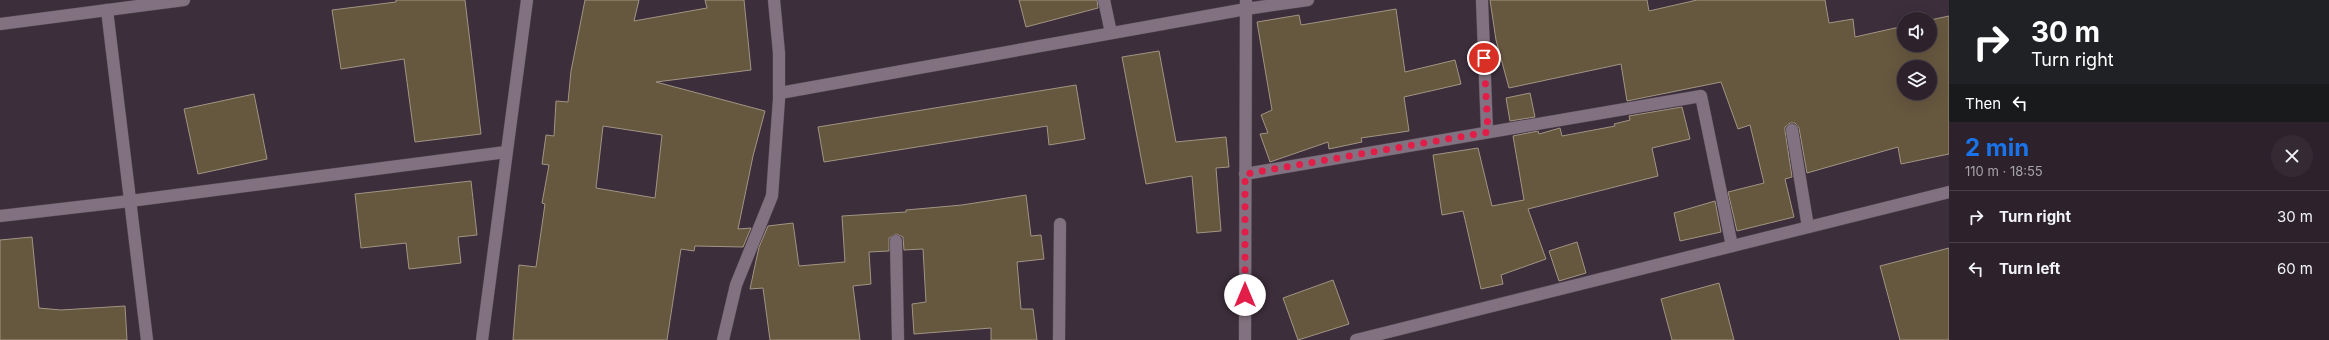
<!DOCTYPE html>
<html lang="en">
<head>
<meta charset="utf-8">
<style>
	body { margin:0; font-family:Inter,sans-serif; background:#352a34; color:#f1f3f6; height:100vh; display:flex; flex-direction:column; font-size:15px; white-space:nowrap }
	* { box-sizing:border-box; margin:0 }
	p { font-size:13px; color:#a7a4a9 }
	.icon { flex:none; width:22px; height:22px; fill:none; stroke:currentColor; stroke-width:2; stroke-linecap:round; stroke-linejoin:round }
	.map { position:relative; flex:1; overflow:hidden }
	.drawer { display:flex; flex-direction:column; background:#2d222c; width:380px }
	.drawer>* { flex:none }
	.guide { background:#202124; color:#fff; overflow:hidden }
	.controls { position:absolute; left:1897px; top:12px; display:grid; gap:8px }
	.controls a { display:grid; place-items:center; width:40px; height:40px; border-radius:50%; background:#2d222c; box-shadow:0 4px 16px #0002,0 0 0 1px #483f48; font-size:20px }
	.pin { position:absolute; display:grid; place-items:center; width:34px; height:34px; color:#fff; margin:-17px; border:2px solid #fff; border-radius:50%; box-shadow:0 1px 4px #0007 }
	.me { position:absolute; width:44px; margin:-22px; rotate:0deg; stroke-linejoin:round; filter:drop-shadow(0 0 3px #0008) }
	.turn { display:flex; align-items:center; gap:14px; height:84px; padding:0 16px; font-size:18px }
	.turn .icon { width:52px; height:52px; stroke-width:2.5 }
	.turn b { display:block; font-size:28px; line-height:34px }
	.then { display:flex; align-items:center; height:38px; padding:0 16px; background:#0003; gap:8px; font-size:15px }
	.round { display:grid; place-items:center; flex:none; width:42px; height:42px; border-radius:21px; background:#352a34 }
	.overview { display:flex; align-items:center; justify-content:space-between; height:68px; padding:0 16px }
	h1 { font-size:24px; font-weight:700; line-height:30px; color:#1a73e8 }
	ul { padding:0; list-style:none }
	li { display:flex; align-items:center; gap:12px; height:52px; padding:0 16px; border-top:1px solid #483f48 }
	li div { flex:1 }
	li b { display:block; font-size:15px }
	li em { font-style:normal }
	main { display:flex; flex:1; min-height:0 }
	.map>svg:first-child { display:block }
	.building { fill:#66573f; stroke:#a19583; fill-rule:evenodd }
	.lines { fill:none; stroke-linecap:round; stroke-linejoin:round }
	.minor-casing { stroke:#554a55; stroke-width:13 }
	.minor { stroke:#827281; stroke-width:12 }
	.route { stroke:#e11d48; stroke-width:7; stroke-dasharray:0 12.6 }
</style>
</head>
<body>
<main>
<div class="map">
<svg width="1949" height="340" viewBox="0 0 1949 340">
	<rect width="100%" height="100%" fill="#3c2e3b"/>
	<g class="building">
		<path d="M 396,0 L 465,0 L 481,134 L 415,142 L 404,59 L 341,69 L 332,10 L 396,2 Z"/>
		<path d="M 585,0 L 639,0 L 634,21 L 707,8 L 705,0 L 744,0 L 751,70 L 656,82 L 765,111 L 753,156 L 738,229 L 751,228 L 743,247 L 695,246 L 694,251 L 681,249 L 667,340 L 513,340 L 519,265 L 536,267 L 545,204 L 542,203 L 549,165 L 542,164 L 546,135 L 554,136 L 556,101 L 568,102 L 571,71 ZM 603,126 L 662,135 L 655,198 L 596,188 Z"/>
		<path d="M 1019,0 L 1097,0 L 1098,8 L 1026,27 Z"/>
		<path d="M 1490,0 L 1647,0 L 1649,11 L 1697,0 L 1825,0 L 1829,23 L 1853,19 L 1855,37 L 1904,26 L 1904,45 L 1930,45 L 1930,20 L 1949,16 L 1949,154 L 1901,164 L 1898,147 L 1807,173 L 1799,128 L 1795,123 L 1790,123 L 1785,127 L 1785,131 L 1792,177 L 1785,179 L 1794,217 L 1737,231 L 1728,192 L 1764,183 L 1750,125 L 1738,129 L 1721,82 L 1627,101 L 1621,64 L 1509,88 L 1496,40 ZM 1904,67 L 1930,67 L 1930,93 L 1904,93 Z"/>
		<path d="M 1396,9 L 1405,72 L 1455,60 L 1461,84 L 1404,97 L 1409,131 L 1361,138 L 1362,142 L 1329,149 L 1328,142 L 1270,162 L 1260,134 L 1268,133 L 1261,115 L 1272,110 L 1257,22 L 1299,15 L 1301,25 Z"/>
		<path d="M 1159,51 L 1176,142 L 1226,137 L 1229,167 L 1216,168 L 1221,231 L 1197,233 L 1192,176 L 1146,184 L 1122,57 Z"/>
		<path d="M 1076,85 L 1085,139 L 1049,145 L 1047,126 L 824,162 L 818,127 Z"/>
		<path d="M 1530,93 L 1535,117 L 1510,121 L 1506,98 Z"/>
		<path d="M 254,94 L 267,159 L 198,174 L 184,109 Z"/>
		<path d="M 1682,107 L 1690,139 L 1652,148 L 1658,176 L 1528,209 L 1546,259 L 1501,275 L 1503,284 L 1481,289 L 1463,211 L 1442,215 L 1433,155 L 1478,148 L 1492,206 L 1524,200 L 1513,136 L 1538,131 L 1539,134 L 1560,128 L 1562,136 L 1615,126 L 1614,124 L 1630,120 L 1629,116 Z"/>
		<path d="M 471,181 L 477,235 L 458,237 L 461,263 L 409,269 L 406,243 L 361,248 L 355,194 Z"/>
		<path d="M 1026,195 L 1031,236 L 1041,235 L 1044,259 L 1017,262 L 1021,309 L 1033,309 L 1037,340 L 991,340 L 991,328 L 914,334 L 912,304 L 926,302 L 923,249 L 904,250 L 903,237 L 896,234 L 889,238 L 889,251 L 869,252 L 871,284 L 853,286 L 860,340 L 770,340 L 763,288 L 750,289 L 759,247 L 768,226 L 793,223 L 799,266 L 845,262 L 842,216 L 906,212 L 906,210 L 962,205 Z"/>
		<path d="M 1715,201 L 1721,232 L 1680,241 L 1674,213 Z"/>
		<path d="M 32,237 L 39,308 L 61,310 L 125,306 L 127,340 L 0,340 L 0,240 Z"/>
		<path d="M 1577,242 L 1586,273 L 1559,281 L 1549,251 Z"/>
		<path d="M 1949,248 L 1949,340 L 1900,340 L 1880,266 Z"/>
		<path d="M 1333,280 L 1349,324 L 1298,340 L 1283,298 Z"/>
		<path d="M 1719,283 L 1734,340 L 1672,340 L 1661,299 Z"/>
	</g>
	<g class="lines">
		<defs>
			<g id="minor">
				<path d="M 1104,0 L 1111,33"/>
				<path d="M 1482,0 L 1487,132"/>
				<path d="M 107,10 L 147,340"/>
				<path d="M 0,24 L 184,0"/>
				<path d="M 780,93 L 1246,9 L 1308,0"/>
				<path d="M 1792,130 L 1808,227"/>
				<path d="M 1245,174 L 1701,96 L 1732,246"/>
				<path d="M 0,216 L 130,201 L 506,152"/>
				<path d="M 896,241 L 898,340"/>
				<path d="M 482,340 L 527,0"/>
				<path d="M 723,340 L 736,285 L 772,196 L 779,99 L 779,53 L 774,0"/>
				<path d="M 1059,340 L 1060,224"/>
				<path d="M 1245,340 L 1246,0"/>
				<path d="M 1356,340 L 1949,192"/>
			</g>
		</defs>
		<use href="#minor" class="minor-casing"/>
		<use href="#minor" class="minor"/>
	</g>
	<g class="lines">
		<path class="route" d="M 1245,295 L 1245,174 L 1488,132 L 1484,58"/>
	</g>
</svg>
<div class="controls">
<a><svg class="icon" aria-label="sound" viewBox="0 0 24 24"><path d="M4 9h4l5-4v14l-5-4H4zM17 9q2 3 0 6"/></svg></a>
<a><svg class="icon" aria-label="layers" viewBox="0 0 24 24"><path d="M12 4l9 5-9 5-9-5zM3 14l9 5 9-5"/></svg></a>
</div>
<div class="pin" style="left:1484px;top:58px;background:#d93025"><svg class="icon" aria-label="arrive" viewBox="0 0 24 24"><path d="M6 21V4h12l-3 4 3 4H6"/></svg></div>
<svg class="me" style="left:1245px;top:295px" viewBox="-20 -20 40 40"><circle r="19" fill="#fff"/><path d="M0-13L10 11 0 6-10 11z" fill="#e11d48"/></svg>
</div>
<section class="drawer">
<div class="guide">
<div class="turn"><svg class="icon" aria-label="right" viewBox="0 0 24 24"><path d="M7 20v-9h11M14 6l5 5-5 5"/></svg><div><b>30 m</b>Turn right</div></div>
<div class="then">Then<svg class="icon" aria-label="left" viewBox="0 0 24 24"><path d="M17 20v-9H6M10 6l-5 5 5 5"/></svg></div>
</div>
<div class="overview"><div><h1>2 min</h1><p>110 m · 18:55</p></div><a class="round"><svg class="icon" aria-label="close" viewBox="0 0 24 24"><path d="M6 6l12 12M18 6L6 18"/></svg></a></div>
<ul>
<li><svg class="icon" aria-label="right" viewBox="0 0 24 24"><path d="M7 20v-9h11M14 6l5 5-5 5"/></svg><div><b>Turn right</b></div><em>30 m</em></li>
<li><svg class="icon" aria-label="left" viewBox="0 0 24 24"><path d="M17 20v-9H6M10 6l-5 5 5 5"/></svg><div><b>Turn left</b></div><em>60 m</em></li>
</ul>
</section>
</main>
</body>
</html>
